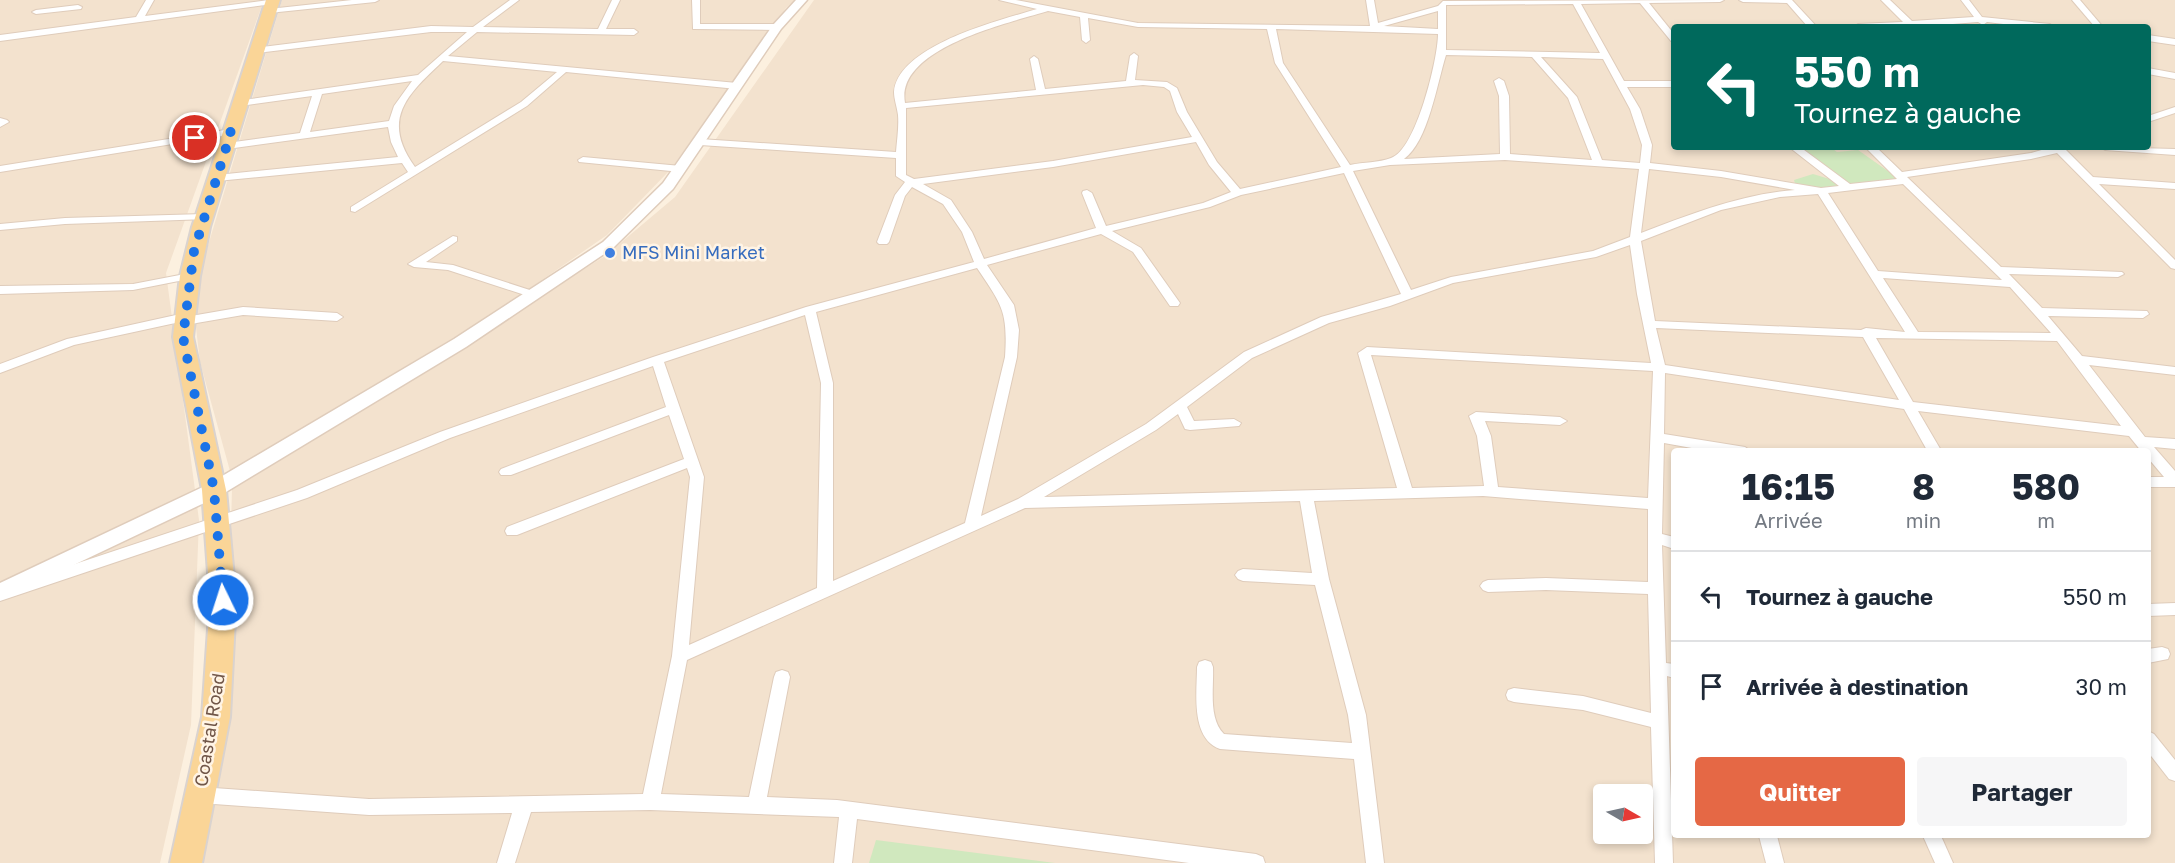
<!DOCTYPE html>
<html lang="fr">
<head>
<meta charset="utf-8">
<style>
	body { margin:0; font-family:"Golos Text",sans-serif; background:#f6f6f7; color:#1f2937; height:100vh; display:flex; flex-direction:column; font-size:22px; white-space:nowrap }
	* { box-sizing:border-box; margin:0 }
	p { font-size:20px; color:#747a83 }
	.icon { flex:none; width:33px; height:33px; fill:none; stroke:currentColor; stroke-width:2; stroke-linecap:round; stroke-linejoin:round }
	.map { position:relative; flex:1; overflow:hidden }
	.sheet { position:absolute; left:1671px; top:448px; width:480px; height:390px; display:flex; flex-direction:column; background:#fff; border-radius:6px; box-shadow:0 3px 9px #0003 }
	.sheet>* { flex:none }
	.banner { position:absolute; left:1671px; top:24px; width:480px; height:126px; border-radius:6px; box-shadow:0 3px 9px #0003; background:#00695c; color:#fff; overflow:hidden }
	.needle { width:39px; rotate:99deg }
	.fabs { position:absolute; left:1593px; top:784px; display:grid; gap:12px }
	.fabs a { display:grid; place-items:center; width:60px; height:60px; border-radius:6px; background:#fff; box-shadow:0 3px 9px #0003; font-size:30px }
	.pin { position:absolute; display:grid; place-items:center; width:51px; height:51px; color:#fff; margin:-26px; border:3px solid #fff; border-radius:50%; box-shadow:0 2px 6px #0007 }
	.me { position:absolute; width:66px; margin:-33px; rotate:356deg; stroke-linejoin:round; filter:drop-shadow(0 0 4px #0008) }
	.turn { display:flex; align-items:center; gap:21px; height:126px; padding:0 24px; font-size:27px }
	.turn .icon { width:78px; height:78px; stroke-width:2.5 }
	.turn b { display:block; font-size:42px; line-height:51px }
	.eta { display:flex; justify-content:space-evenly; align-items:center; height:102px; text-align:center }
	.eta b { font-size:36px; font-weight:700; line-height:42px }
	.cta { display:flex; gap:12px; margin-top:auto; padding:12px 24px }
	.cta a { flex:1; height:69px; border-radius:6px; background:#e56845; color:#fff; font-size:24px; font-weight:700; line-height:69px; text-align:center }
	.cta a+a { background:#f6f6f7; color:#1f2937 }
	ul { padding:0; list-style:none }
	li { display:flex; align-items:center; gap:18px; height:90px; padding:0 24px; border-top:2px solid #e0e1e3 }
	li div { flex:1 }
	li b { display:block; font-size:22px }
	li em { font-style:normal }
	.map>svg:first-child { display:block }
	.residential { fill:#f3e2ce; fill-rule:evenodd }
	.green { fill:#d0e8be }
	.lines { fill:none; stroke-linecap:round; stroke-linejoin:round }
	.minor-casing { stroke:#dfccbb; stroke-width:2 }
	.tertiary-casing { stroke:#dfccbb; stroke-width:3 }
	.primary-casing { stroke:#dad3cf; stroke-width:4 }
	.minor { fill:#fff; fill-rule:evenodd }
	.tertiary { fill:#fff; fill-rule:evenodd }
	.primary { fill:#fad597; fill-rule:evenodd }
	.route { stroke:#1a73e8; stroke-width:10; stroke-dasharray:0 18 }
	.shop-dot { fill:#3f7fe0; stroke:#fff4e5; stroke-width:2 }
	.labels { text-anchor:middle; stroke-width:5; stroke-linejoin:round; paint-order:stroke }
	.shop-label { font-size:18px; fill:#366cbe; stroke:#fff4e5; text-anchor:start }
	.street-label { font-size:18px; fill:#715648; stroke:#fff4e5 }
</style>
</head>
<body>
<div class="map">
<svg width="2175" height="863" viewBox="0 0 2175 863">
	<rect width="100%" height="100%" fill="#fcf0df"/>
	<g class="residential">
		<path d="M 0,0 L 264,0 L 166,273 L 199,520 L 191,725 L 160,863 L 0,863 Z"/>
		<path d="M 282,0 L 795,0 L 786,8 L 671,169 L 607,235 L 490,316 L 230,471 L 200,362 L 195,319 L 197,282 Z"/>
		<path d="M 814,0 L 2175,0 L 2175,863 L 200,863 L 225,747 L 232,489 L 605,256 L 675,197 ZM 1674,27 L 2148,27 L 2148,147 L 1674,147 ZM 1674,452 L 2148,452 L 2148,836 L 1674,836 ZM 1604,795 L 1642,795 L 1642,834 L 1604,834 Z"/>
	</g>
	<g class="green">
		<path d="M 1830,147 L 1837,152 L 1858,150 L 1902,181 L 1821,191 L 1796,187 L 1794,180 L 1813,174 L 1833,180 L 1799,148 Z"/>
		<path d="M 876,840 L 1055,863 L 869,863 Z"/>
	</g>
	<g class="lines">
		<defs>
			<g id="minor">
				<path d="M 146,0 L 154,0 L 145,16 L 269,0 L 276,2 L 272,4 L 0,41 L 0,35 L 136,17 Z"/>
				<path d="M 352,0 L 379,0 L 375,2 L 269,13 L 265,11 L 269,9 Z"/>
				<path d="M 510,0 L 519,0 L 483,27 L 598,29 L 612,0 L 620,0 L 606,29 L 634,29 L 638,32 L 634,35 L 477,32 L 448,56 L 737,83 L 742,86 L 737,89 L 566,72 L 527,106 L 355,212 L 351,211 L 351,207 L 408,172 L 402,163 L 217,181 L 212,178 L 217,175 L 398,157 L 391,142 L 388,127 L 227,149 L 222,146 L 227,143 L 300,133 L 312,96 L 240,106 L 235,103 L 237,101 L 418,75 L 467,32 L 431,32 L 257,53 L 254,52 L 254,48 L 431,26 L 473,27 ZM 443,61 L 557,72 L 521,102 L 415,167 C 380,119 408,94 443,61 ZM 412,81 L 394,106 L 389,121 L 310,132 L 322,94 Z"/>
				<path d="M 692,0 L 700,0 L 700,24 L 777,24 L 781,27 L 777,30 L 693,29 Z"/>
				<path d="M 999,0 L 1016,0 L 1138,23 L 1370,26 L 1366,0 L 1374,0 L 1378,23 L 1438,6 L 1443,1 L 1724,0 L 1720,2 L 1649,3 L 1674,34 L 1674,42 L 1671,41 L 1640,3 L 1581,4 L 1624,81 L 1674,81 L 1674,87 L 1627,87 L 1640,109 L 1652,145 L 1650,163 L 1721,171 L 1821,188 L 1839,186 L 1789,147 L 1800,147 L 1850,184 L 1897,179 L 1865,147 L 1876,147 L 1902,172 L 2031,153 L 2052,147 L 2072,147 L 2066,150 L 2093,177 L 2175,183 L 2175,189 L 2099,184 L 2175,260 L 2175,269 L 2171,268 L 2057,153 L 2031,159 L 1907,177 L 2001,267 L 2122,272 L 2124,274 L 2118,277 L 2009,274 L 2042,308 L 2147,311 L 2149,314 L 2143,318 L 2048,316 L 2082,356 L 2175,367 L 2175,375 L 2089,365 L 2145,437 L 2175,439 L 2175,449 L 2154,447 L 2175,471 L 2175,487 L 2148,487 L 2148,477 L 2164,477 L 2148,458 L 2148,452 L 2142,452 L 2129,436 L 1918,411 L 1942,452 L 1928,452 L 1904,409 L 1665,373 L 1664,434 L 1745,447 L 1752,452 L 1714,452 L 1664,443 L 1662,534 L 1674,537 L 1674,549 L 1662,545 L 1666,663 L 1674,664 L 1674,678 L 1667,676 L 1673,863 L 1655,863 L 1651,727 L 1583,710 L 1514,702 L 1508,700 L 1506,695 L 1508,690 L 1514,688 L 1583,696 L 1651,713 L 1648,594 L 1546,590 L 1488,592 L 1483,590 L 1480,586 L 1483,582 L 1488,580 L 1546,578 L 1648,582 L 1648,509 L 1483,496 L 1314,501 L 1329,579 L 1366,715 L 1384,863 L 1366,863 L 1354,759 L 1220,749 C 1190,738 1197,692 1197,667 L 1199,662 L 1205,660 L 1211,662 L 1213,667 C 1214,688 1208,718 1224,734 L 1352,743 L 1348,715 L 1315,585 L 1243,581 L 1238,579 L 1235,575 L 1238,571 L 1243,569 L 1312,573 L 1300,501 L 1025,508 L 687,660 L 661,794 L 749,797 L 774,677 L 776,672 L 782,670 L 788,672 L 790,677 L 767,797 L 837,800 L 1256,854 L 1263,857 L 1265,863 L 1189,863 L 857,819 L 852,863 L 834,863 L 839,817 L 650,810 L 531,812 L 515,863 L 497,863 L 512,813 L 369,815 L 200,803 L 194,801 L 191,795 L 194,789 L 200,787 L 369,799 L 643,794 L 672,656 L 690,477 L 687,468 L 517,535 L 507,535 L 505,531 L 507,527 L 684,459 L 669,415 L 511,475 L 501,475 L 499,472 L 501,469 L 666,407 L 653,366 L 450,438 L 307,498 L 0,601 L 0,589 L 297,490 L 440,432 L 653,357 L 806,307 L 974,262 L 962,232 L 943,204 L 912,187 L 905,196 L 889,242 L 887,244 L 879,244 L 877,242 L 895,195 L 905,182 L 896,176 L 896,158 L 700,145 L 695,142 L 700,139 L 896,152 C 897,139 899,127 898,115 C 897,107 894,99 894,92 C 898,45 1001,20 1037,9 ZM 1573,4 L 1600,53 L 1446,50 L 1446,5 ZM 1048,11 L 1080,17 L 1082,40 L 1086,43 L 1090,40 L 1088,18 L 1138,27 L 1267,29 L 1275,63 L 1341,167 L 1240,189 L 1217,162 L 1187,112 L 1177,88 L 1167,82 L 1135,80 L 1138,56 L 1134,53 L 1130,56 L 1126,81 L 1045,89 L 1038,59 L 1034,56 L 1030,59 L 1036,90 L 905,103 C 895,48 1009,23 1048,11 ZM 1438,11 L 1438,29 L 1384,26 ZM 1276,29 L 1438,34 C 1438,59 1416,150 1391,158 C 1379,163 1363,162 1350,165 L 1283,63 ZM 1446,55 L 1532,57 L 1568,98 L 1592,160 L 1510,154 L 1509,96 L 1504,81 L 1499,78 L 1494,81 L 1499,96 L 1500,154 L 1404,159 C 1428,142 1437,84 1446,55 ZM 1541,57 L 1603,59 L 1630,109 L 1642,145 L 1640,163 L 1602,160 L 1577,97 ZM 1143,85 L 1164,87 L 1170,91 L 1177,112 L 1192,137 L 1053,161 L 914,179 L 906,175 L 906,108 ZM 1196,142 L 1209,165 L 1231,192 L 1203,203 L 1106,226 L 1092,193 L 1087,190 L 1083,191 L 1082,193 L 1096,228 L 984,259 L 972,232 L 951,200 L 923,184 L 1053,167 ZM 1505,160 L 1639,169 L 1630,237 L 1593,251 L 1451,277 L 1411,290 L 1353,171 L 1390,165 ZM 1649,169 L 1721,177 L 1795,190 C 1742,194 1691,214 1641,233 ZM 1344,173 L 1401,294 L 1321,317 L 1244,352 L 1146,424 L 1018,499 L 981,516 L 1017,357 L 1019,330 L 1014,305 L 987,265 L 1101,234 L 1133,252 L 1170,306 L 1178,306 L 1180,303 L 1141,248 L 1112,231 L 1210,207 L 1241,195 ZM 1903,184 L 2002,280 L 1878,271 L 1828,193 ZM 1818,194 L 1905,332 L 1866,328 L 1861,330 L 1655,321 L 1641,241 L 1721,210 L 1780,197 ZM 1630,245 L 1637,294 L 1651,363 L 1367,347 L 1358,353 L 1397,488 L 1044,497 L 1156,430 L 1178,414 L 1185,429 L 1190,430 L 1239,426 L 1241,423 L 1234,419 L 1194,421 L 1187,407 L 1252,358 L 1329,323 L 1390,306 L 1453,283 L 1596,257 ZM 977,268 C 1002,305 1008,311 1005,357 L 965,523 L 833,581 L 833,383 L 816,312 ZM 1883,278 L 2010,287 L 2051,333 L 1918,332 ZM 805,315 L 821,383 L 817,588 L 689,645 L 704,477 L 664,362 ZM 1656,328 L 1863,337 L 1899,400 L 1665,365 ZM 1876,338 L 2057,341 L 2121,426 L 1913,402 ZM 1371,355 L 1653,371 L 1648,498 L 1498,487 L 1491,436 L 1485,421 L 1560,425 L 1567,421 L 1560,417 L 1476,412 L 1469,416 L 1477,436 L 1484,486 L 1412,488 Z"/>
				<path d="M 1739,0 L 1792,0 L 1817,27 L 1808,27 L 1787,3 L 1743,2 Z"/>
				<path d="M 1881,0 L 1890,0 L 1912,21 L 1974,17 L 1961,0 L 1969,0 L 1982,17 L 2050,24 L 2054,27 L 2028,27 L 1987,22 L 1983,25 L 1978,22 L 1915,27 L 1854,27 L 1858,24 L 1903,22 Z"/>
				<path d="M 2072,0 L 2080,0 L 2103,27 L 2095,27 Z"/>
				<path d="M 78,5 L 82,7 L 81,9 L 36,14 L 32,12 L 36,10 Z"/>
				<path d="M 2148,35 L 2175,39 L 2175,45 L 2148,41 Z"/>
				<path d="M 2148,68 L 2175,73 L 2175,79 L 2148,74 Z"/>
				<path d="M 2175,107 L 2175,113 L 2148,122 L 2148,116 Z"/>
				<path d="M 0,118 L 7,120 L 9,122 L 0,127 Z"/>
				<path d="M 231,129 L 234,130 L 234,134 L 0,172 L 0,166 Z"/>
				<path d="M 2100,147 L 2175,149 L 2175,155 L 2105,150 Z"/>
				<path d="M 583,157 L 681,166 L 686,169 L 681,172 L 579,162 L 578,160 Z"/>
				<path d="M 204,214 L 208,215 L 208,219 L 65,224 L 0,230 L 0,224 L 65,218 Z"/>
				<path d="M 453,236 L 457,237 L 457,241 L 426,262 L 453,265 L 539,293 L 541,295 L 539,297 L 531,297 L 448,270 L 414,267 L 408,264 Z"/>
				<path d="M 190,273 L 194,274 L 194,278 L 133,290 L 0,294 L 0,286 L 133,284 Z"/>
				<path d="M 243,307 L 337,313 L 343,317 L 337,321 L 243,315 L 185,325 L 180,322 L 74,345 L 0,373 L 0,364 L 67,339 L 185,313 L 191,316 Z"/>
				<path d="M 2175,603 L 2175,615 L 2148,616 L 2148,604 Z"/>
				<path d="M 2162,647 L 2168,649 L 2170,654 L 2168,659 L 2148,663 L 2148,649 Z"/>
				<path d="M 2148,731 L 2154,734 L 2175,760 L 2175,781 L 2169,779 L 2148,752 Z"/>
				<path d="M 1759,836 L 1777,836 L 1784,863 L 1766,863 Z"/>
				<path d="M 1923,836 L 1941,836 L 1953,863 L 1935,863 Z"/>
			</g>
			<path id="tertiary" d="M 796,0 L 807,0 L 781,29 L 673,189 L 613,248 L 466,347 L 221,495 L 0,600 L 0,583 L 207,485 L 454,339 L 603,242 L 663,183 L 773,25 Z"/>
			<path id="primary" d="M 266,0 L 280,0 L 210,227 L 200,276 L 193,337 L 226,490 L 236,600 L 230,717 L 202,863 L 170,863 L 202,717 L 210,600 L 202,490 L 173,337 L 180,276 L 192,227 Z"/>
		</defs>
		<use href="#minor" class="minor-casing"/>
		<use href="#tertiary" class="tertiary-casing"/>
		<use href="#primary" class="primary-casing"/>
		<use href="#minor" class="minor"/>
		<use href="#tertiary" class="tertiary"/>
		<use href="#primary" class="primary"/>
	</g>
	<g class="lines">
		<path class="route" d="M 195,138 L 231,132 L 194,251 L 183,337 L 214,490 L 223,600"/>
	</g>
	<circle class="shop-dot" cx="610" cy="253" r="6"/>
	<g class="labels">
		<g class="shop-label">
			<text x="622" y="259">MFS Mini Market</text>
		</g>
		<g class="street-label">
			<text transform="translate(210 730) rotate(-81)" y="6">Coastal Road</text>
		</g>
	</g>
</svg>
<div class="fabs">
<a><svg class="needle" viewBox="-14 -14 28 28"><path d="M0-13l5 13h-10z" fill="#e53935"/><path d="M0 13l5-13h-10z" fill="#747a83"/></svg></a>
</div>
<div class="pin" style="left:195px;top:138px;background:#d93025"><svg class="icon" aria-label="arrive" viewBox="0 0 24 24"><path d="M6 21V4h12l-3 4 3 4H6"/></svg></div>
<svg class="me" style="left:223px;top:600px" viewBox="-20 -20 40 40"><circle r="17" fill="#1a73e8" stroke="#fff" stroke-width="3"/><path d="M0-11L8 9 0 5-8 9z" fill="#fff"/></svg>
<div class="banner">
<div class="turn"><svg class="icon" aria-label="left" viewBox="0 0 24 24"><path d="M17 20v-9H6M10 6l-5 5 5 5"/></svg><div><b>550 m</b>Tournez à gauche</div></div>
</div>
<section class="sheet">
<div class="eta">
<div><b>16:15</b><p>Arrivée</p></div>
<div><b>8</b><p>min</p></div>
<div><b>580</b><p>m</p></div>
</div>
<ul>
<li><svg class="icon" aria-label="left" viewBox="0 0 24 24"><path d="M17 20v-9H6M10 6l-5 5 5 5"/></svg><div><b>Tournez à gauche</b></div><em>550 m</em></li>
<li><svg class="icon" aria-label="arrive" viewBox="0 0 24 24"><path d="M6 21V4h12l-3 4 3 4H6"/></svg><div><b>Arrivée à destination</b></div><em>30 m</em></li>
</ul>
<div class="cta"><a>Quitter</a><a>Partager</a></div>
</section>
</div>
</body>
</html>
